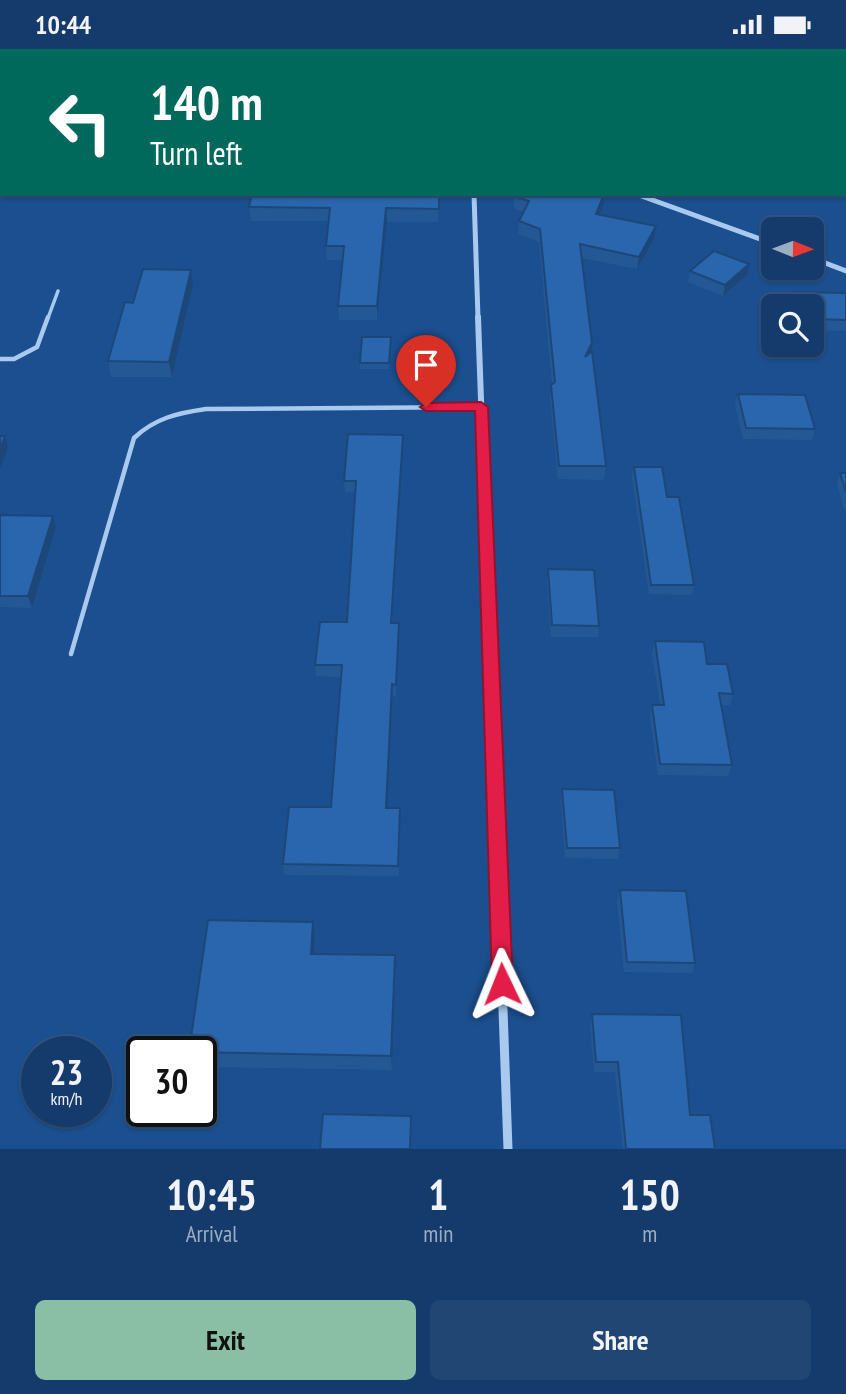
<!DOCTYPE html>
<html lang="en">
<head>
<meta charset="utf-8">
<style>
	body { margin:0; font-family:"PT Sans Narrow",sans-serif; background:#214673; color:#f1f3f6; height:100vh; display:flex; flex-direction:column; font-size:26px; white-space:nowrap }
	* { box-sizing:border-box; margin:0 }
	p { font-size:23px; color:#9dadc1 }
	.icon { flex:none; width:38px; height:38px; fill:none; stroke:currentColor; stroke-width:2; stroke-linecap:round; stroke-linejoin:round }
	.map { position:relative; height:1100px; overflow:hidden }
	.drawer { display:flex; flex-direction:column; background:#143b6b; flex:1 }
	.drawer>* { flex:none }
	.banner { position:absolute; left:0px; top:0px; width:847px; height:147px; box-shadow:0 2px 5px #0004,0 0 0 2px #33557e; background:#00695c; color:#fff; overflow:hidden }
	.needle { width:46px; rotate:91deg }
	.buttons { position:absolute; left:761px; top:168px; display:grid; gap:14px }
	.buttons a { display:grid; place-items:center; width:63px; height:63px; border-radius:10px; background:#143b6b; box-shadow:0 2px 5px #0004,0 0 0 2px #33557e; font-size:35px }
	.speed { position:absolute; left:21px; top:987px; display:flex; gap:14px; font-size:35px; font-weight:700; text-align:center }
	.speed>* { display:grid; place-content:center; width:91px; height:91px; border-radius:50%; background:#143b6b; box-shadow:0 2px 5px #0004,0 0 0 2px #33557e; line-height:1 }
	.speed small { font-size:18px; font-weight:400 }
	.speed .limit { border:4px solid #111; border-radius:10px; background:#fff; color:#111 }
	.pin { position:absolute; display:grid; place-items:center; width:60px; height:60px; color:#fff; margin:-72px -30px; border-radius:50% 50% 50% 0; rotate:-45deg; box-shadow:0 0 7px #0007 }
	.pin .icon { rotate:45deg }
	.me { position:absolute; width:77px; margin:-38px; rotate:358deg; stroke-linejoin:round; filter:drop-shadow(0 0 5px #0008) }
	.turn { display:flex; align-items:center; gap:24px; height:147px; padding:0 35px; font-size:32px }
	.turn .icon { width:91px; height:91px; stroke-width:2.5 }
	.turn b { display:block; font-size:49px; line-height:60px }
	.eta { display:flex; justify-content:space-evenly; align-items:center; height:119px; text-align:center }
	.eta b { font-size:42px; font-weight:700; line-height:49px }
	.action { display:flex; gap:14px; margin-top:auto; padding:14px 35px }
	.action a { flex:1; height:80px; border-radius:10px; background:#8abfa5; color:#111; font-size:28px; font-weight:700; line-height:80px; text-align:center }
	.action a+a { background:#214673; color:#f1f3f6 }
	.status { display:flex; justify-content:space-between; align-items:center; height:49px; padding:0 35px; background:#143b6b; direction:ltr }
	.status svg { height:19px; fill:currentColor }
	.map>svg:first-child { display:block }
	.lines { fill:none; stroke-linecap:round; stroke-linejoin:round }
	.path { stroke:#a9c9ee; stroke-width:2.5; stroke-dasharray:2.5 3.5; stroke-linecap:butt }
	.lane-far1 { stroke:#a9c9ee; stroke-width:3.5 }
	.lane { stroke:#a9c9ee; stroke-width:4.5 }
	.street-far2 { stroke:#a9c9ee; stroke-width:5 }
	.street-far1 { stroke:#a9c9ee; stroke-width:6 }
	.street { stroke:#a9c9ee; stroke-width:9 }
	.wall { fill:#245895 }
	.shaded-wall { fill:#1d4779 }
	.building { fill:#2a66ad; stroke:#1d4779; stroke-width:2 }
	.route { fill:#e11d48; stroke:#92132f; stroke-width:2 }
</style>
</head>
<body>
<div class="status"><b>10:44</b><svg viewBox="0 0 49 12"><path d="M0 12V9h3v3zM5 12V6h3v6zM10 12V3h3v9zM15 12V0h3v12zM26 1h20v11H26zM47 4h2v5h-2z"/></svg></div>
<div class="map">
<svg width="846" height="1100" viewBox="0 0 846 1100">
	<rect width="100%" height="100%" fill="#1b4f8f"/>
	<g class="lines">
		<path class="path" d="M 436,0 L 440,2"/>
		<path class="lane-far1" d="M 48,269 L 58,242"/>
		<g class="lane">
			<path d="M 0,310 L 14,310 L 37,298 L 48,268"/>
			<path d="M 71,605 L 134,389 C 155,369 178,364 206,360 L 481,358"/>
		</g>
		<g class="street-far2">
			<path d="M 242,0 L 247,2"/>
			<path d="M 474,145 L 478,269"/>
			<path d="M 636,145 L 774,195"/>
			<path d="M 812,209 L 846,222"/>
		</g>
		<path class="street-far1" d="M 478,268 L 491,626"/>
		<path class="street" d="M 491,625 L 508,1100"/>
	</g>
	<g class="wall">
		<path d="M 439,145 L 438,173 L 387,173 L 377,271 L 339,271 L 338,257 L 343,211 L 327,211 L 326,197 L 329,172 L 251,172 L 249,158 Z"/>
		<path d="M 514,147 L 603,158 L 599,165 L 654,190 L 637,220 L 582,209 L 592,294 L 591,302 L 606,417 L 604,431 L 558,430 L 550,349 L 552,335 L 539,193 L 518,185 L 519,172 L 523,163 L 514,160 Z"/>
		<path d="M 191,221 L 193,236 L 172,328 L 111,328 L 108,312 L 133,254 Z"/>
		<path d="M 690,222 L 747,226 L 723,247 L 688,233 Z"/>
		<path d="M 794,243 L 846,244 L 846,282 L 812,281 L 812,257 L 792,257 L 791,254 Z"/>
		<path d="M 391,288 L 389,320 L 360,320 L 360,314 Z"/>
		<path d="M 738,345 L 815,380 L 812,391 L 743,390 L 735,356 Z"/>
		<path d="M 403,386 L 392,574 L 399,574 L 396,647 L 392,647 L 387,759 L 400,759 L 399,827 L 284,826 L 283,815 L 331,758 L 342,628 L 316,627 L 315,616 L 347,573 L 355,443 L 345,443 L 344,432 Z"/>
		<path d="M 634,418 L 667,448 L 694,536 L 692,546 L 649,545 L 632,428 Z"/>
		<path d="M 840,424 L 846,424 L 846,466 L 837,435 Z"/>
		<path d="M 0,466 L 56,478 L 32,559 L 0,558 Z"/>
		<path d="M 548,520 L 599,577 L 598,588 L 551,588 L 547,532 Z"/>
		<path d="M 655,592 L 707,615 L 733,645 L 730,656 L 721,656 L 732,716 L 728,727 L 658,726 L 650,667 L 652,656 L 660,656 L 652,604 Z"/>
		<path d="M 562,740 L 620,799 L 618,810 L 565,809 L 561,751 Z"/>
		<path d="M 620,841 L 695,914 L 692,924 L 624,923 L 617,852 Z"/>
		<path d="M 313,873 L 315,888 L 314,905 L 395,906 L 392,1021 L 201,1018 L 201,1003 Z"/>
		<path d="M 592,965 L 690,1066 L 715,1100 L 623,1100 L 615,1023 L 594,1023 L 590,975 Z"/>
	</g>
	<g class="shaded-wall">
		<path d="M 604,145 L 603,158 L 594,177 L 596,165 Z"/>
		<path d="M 386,159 L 387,173 L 377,271 L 377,257 Z"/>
		<path d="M 656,177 L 654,190 L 637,220 L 639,208 Z"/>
		<path d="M 749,215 L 747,226 L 723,247 L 725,236 Z"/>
		<path d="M 191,221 L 193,236 L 172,328 L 169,313 Z"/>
		<path d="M 592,294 L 591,307 L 585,308 Z"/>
		<path d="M 403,386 L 403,397 L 391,585 L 391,574 Z"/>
		<path d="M 5,387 L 8,398 L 0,420 L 0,400 Z"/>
		<path d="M 53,467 L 56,478 L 32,559 L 28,547 Z"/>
		<path d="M 392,635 L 392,647 L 387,770 L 386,759 Z"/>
		<path d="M 313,873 L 315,888 L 313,919 L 311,905 Z"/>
		<path d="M 395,906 L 395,921 L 392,1021 L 391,1007 Z"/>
	</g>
	<g class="building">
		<path d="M 252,145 L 439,145 L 439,160 L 386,159 L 377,257 L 338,257 L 344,197 L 326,197 L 330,159 L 249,158 Z"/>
		<path d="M 517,145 L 604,145 L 596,165 L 656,177 L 639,208 L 580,195 L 592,294 L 585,308 L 592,302 L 606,417 L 559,417 L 551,336 L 555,333 L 540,180 L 519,172 L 529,152 L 514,147 Z"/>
		<path d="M 714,202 L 749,215 L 725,236 L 690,222 Z"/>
		<path d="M 143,220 L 191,221 L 169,313 L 108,312 L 125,253 L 133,254 Z"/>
		<path d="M 794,243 L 846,244 L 846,271 L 812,270 L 812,257 L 798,257 Z"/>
		<path d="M 362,288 L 391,288 L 389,314 L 360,314 Z"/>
		<path d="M 738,345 L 805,346 L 815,380 L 746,379 Z"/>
		<path d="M 348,385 L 403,386 L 391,574 L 399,574 L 396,636 L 392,635 L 386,759 L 400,759 L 398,817 L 283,815 L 289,758 L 331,758 L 342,616 L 315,616 L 320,573 L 347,573 L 356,432 L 344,432 Z"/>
		<path d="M 0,387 L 5,387 L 0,400 Z"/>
		<path d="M 634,418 L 662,418 L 667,448 L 679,448 L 694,536 L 651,536 Z"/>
		<path d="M 840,424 L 846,424 L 846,443 Z"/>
		<path d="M 0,466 L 53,467 L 28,547 L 0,547 Z"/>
		<path d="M 548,520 L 594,521 L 599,577 L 552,576 Z"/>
		<path d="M 655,592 L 704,593 L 707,615 L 727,615 L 733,645 L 719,644 L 732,716 L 660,715 L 652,656 L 664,656 Z"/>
		<path d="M 562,740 L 614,741 L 620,799 L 567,799 Z"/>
		<path d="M 620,841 L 686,842 L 695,914 L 627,913 Z"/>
		<path d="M 208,871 L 313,873 L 311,905 L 395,906 L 391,1007 L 189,1003 Z"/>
		<path d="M 592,965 L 681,966 L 690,1066 L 710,1066 L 715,1100 L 626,1100 L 618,1013 L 596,1013 Z"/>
		<path d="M 323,1065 L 411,1067 L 410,1100 L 320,1100 Z"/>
	</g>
	<path class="route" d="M 481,353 L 488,358 L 513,935 L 510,942 L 502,944 L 495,942 L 492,935 L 475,362 L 426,362 L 420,358 L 426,354 Z"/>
</svg>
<div class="buttons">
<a><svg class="needle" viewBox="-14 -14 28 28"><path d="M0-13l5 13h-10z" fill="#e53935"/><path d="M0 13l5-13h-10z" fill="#9dadc1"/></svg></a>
<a><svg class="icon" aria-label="search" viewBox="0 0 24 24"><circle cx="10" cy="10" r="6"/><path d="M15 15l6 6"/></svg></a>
</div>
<div class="speed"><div>23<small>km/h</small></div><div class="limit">30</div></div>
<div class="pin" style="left:426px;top:358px;background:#d93025"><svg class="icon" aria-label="arrive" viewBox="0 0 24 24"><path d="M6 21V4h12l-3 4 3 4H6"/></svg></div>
<svg class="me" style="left:502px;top:935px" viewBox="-20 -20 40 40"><path d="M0-17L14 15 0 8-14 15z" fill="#e11d48" stroke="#fff" stroke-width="4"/></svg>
<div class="banner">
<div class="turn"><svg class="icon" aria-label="left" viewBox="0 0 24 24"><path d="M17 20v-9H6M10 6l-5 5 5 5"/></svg><div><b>140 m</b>Turn left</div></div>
</div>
</div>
<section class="drawer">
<div class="eta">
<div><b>10:45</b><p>Arrival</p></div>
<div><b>1</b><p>min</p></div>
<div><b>150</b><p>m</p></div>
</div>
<div class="action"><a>Exit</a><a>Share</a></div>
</section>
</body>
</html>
